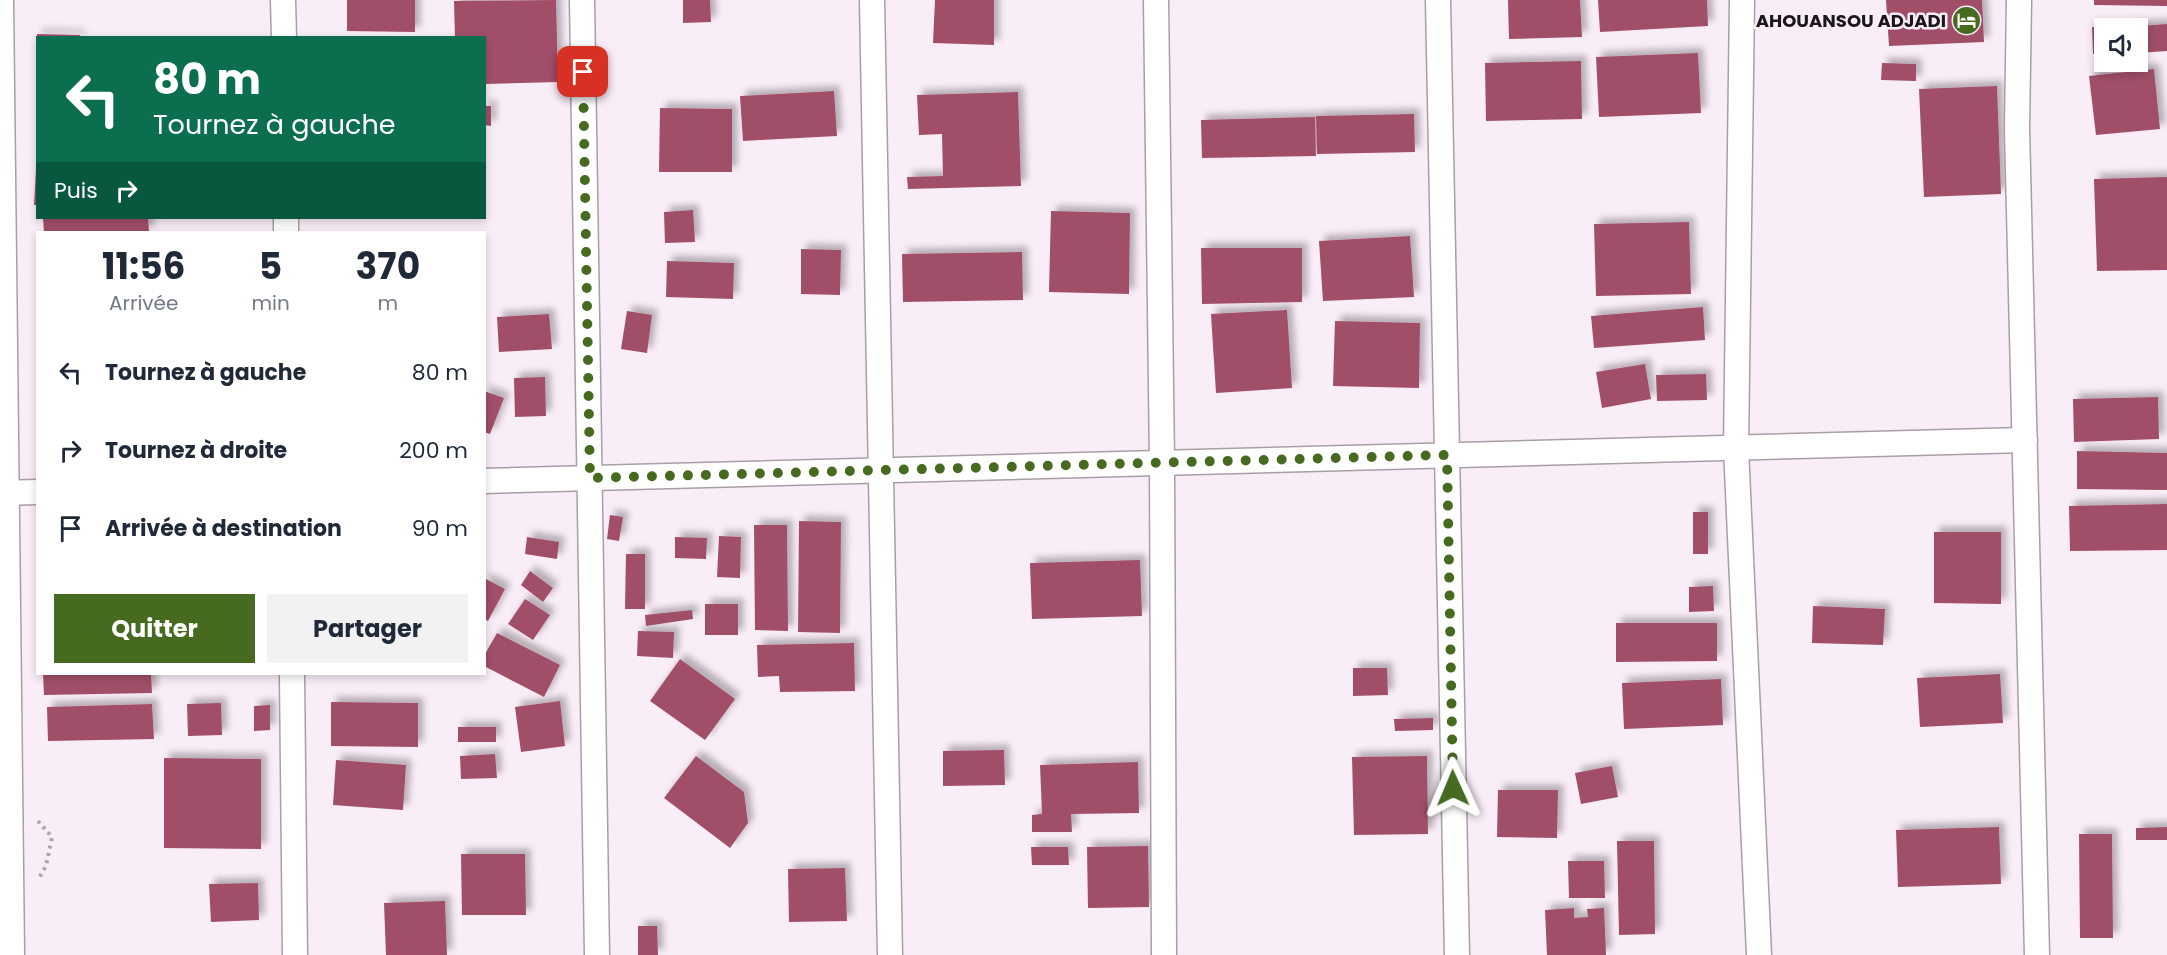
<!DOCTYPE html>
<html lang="fr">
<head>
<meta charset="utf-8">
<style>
	body { margin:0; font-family:Poppins,sans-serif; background:#f2f2f3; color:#1f2937; height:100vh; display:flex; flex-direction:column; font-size:22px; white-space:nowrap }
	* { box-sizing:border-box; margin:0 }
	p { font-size:20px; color:#747a83 }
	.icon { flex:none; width:33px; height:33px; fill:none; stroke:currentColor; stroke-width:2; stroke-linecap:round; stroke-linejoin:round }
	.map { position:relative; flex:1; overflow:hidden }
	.details { position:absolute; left:36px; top:231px; width:450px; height:444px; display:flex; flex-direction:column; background:#fff; border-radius:0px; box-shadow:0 3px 9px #0003 }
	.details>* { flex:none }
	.top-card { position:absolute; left:36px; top:36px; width:450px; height:183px; border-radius:0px; box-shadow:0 3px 9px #0003; background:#0b6e4f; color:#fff; overflow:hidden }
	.tools { position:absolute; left:2094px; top:18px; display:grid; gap:12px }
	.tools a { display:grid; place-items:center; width:54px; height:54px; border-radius:0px; background:#fff; box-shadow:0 3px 9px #0003; font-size:30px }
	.pin { position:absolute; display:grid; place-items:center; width:51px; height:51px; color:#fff; margin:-26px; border-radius:12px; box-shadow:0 3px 9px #0006 }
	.me { position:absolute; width:66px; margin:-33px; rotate:359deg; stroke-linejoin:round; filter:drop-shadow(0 0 4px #0008) }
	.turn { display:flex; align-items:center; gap:21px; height:126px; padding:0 18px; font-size:27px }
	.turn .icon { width:78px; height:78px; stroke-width:2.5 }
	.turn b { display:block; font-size:42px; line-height:51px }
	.then { display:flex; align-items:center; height:57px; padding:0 18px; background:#0003; gap:12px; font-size:22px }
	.eta { display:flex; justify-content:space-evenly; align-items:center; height:102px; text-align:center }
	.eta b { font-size:36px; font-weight:700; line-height:42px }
	.button { display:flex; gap:12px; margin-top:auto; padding:12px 18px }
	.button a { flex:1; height:69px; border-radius:0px; background:#476a21; color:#fff; font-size:24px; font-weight:700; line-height:69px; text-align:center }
	.button a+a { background:#f2f2f3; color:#1f2937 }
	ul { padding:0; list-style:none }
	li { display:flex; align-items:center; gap:18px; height:78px; padding:0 18px }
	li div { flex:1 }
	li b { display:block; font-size:22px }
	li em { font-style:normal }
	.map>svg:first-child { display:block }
	.building { fill:#a14f69; filter:url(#shadow) }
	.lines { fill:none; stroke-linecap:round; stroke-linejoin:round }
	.minor-casing { stroke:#a99ea8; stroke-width:27 }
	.path { stroke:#ada4ac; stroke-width:4; stroke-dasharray:3 4.5; stroke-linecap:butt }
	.minor { stroke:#fff; stroke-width:24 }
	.route { stroke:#476a21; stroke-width:10; stroke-dasharray:0 18 }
	.labels { text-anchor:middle; stroke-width:5; stroke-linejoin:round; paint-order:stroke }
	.poi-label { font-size:18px; font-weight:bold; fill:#1a161a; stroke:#f9edf8; text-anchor:end }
</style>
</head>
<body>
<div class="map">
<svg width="2167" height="955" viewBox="0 0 2167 955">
	<defs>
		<filter id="shadow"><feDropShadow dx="5.5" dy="-5.5" stdDeviation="3" flood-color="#0004"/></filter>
	</defs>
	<rect width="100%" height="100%" fill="#f9edf8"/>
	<g class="building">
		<path d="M 347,0 L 415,0 L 415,32 L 347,31 Z"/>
		<path d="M 556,0 L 558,82 L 484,84 L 484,38 L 455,38 L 454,1 Z"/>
		<path d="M 683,0 L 710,0 L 711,22 L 683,23 Z"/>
		<path d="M 935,0 L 994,0 L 994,45 L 933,43 Z"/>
		<path d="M 1508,0 L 1580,0 L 1582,37 L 1509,39 Z"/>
		<path d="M 1598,0 L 1707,0 L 1708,26 L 1600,32 Z"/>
		<path d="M 1886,0 L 1982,0 L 1984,42 L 1889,46 Z"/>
		<path d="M 2094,0 L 2167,0 L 2167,6 L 2094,5 Z"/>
		<path d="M 2167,24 L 2167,51 L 2138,53 L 2138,28 L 2111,28 Z"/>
		<path d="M 2092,27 L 2104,27 L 2104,54 L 2093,54 Z"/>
		<path d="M 37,34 L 80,35 L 80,38 L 37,38 Z"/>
		<path d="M 1698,53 L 1701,113 L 1599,117 L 1596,57 Z"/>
		<path d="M 1581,61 L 1582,119 L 1486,121 L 1485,63 Z"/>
		<path d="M 1882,63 L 1916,64 L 1916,81 L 1881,80 Z"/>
		<path d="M 2154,69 L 2160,129 L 2096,135 L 2089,76 Z"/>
		<path d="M 1997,86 L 2001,194 L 1924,197 L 1919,89 Z"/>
		<path d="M 834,91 L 837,136 L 743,141 L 740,96 Z"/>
		<path d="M 1018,92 L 1021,186 L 908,189 L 907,177 L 943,176 L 942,134 L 919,135 L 917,95 Z"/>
		<path d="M 484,106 L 491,106 L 491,126 L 484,125 Z"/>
		<path d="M 660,108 L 732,109 L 732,172 L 659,172 Z"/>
		<path d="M 1414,114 L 1415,152 L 1317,154 L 1316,116 Z"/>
		<path d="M 1315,117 L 1316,156 L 1202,158 L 1201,120 Z"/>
		<path d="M 36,169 L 38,169 L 38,205 L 34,205 Z"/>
		<path d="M 2167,177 L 2167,270 L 2097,271 L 2094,179 Z"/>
		<path d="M 693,210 L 695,242 L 665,243 L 664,212 Z"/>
		<path d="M 1051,211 L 1130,213 L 1129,294 L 1049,292 Z"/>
		<path d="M 43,218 L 148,218 L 149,232 L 44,232 Z"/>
		<path d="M 1689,222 L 1691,294 L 1596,296 L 1594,224 Z"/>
		<path d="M 1410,236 L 1414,297 L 1323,301 L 1319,241 Z"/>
		<path d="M 1201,248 L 1302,248 L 1302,302 L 1202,304 Z"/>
		<path d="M 801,249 L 841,250 L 840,295 L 801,294 Z"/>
		<path d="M 1022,252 L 1023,300 L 903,302 L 902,254 Z"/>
		<path d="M 667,261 L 734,263 L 733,299 L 666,297 Z"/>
		<path d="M 1703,307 L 1705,340 L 1594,348 L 1591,316 Z"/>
		<path d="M 1287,310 L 1292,388 L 1216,393 L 1211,314 Z"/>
		<path d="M 627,311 L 652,315 L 647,353 L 621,349 Z"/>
		<path d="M 549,314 L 552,349 L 499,352 L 497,317 Z"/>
		<path d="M 1335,321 L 1420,323 L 1419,388 L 1333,386 Z"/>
		<path d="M 1645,364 L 1651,399 L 1602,408 L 1596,372 Z"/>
		<path d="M 1706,374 L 1707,400 L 1657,401 L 1656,375 Z"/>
		<path d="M 545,377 L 546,416 L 515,417 L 514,378 Z"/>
		<path d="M 484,391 L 504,398 L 490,434 L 484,432 Z"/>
		<path d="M 2158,397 L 2159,439 L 2074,442 L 2073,399 Z"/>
		<path d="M 2077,451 L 2167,453 L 2167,490 L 2077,489 Z"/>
		<path d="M 2167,504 L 2167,550 L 2070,551 L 2069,506 Z"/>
		<rect x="1693" y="512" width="15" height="42"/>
		<path d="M 610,515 L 623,517 L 619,541 L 607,539 Z"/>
		<path d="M 799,521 L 841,522 L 840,633 L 798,632 Z"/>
		<path d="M 754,525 L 787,525 L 788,631 L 755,630 Z"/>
		<path d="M 1934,532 L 2001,532 L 2001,604 L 1934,603 Z"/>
		<path d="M 719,536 L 741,537 L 740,578 L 717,577 Z"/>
		<path d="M 527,537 L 559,542 L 557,559 L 525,554 Z"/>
		<path d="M 675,537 L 707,538 L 706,559 L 675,558 Z"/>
		<path d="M 626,554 L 645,554 L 645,609 L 625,609 Z"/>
		<path d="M 1140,560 L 1142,616 L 1032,619 L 1030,563 Z"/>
		<path d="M 530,571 L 553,588 L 543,602 L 521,585 Z"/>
		<path d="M 484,578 L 505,589 L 488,621 L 484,619 Z"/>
		<path d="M 1713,586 L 1714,611 L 1689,612 L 1689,587 Z"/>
		<path d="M 525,599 L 550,615 L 533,640 L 508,624 Z"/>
		<rect x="705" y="604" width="33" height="31"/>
		<path d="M 1813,606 L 1885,609 L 1883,645 L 1812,643 Z"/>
		<path d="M 692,610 L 693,619 L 646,626 L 645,615 Z"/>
		<path d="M 1616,623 L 1717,623 L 1717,661 L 1616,662 Z"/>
		<path d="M 638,631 L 674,632 L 673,658 L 637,656 Z"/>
		<path d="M 497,633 L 560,665 L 544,697 L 484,666 L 484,656 Z"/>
		<path d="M 854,643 L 855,691 L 780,692 L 779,676 L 758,677 L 757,645 Z"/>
		<path d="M 680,659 L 735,699 L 705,740 L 650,701 Z"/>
		<path d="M 1353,668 L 1387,668 L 1388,695 L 1353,696 Z"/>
		<path d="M 43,674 L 151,674 L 152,693 L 44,695 Z"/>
		<path d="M 2000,674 L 2003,723 L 1920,727 L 1917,678 Z"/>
		<path d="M 1721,679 L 1723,725 L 1624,729 L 1622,683 Z"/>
		<path d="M 560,701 L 565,746 L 521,752 L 515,707 Z"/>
		<path d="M 331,702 L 418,703 L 418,747 L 331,746 Z"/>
		<path d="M 221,703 L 222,735 L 188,736 L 187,704 Z"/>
		<path d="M 152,704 L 154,739 L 48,741 L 47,707 Z"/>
		<path d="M 270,705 L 270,730 L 254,731 L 254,706 Z"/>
		<path d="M 1433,718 L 1433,730 L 1395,731 L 1394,719 Z"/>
		<rect x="458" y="727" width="38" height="15"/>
		<path d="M 1004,750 L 1005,785 L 943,786 L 943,751 Z"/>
		<path d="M 495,754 L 497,778 L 461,779 L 460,756 Z"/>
		<path d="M 696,756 L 744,792 L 748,823 L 730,848 L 664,798 Z"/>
		<path d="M 1427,756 L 1428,834 L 1354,835 L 1352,757 Z"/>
		<path d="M 164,758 L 261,759 L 261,849 L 164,848 Z"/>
		<path d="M 336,760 L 406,765 L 403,810 L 333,805 Z"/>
		<path d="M 1138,762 L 1139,813 L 1071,814 L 1072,832 L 1032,832 L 1032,815 L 1042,814 L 1040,765 Z"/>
		<path d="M 1612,766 L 1618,797 L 1581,804 L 1575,773 Z"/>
		<path d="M 1498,790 L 1558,790 L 1557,838 L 1497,837 Z"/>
		<path d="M 1999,827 L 2001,884 L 1898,887 L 1896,830 Z"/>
		<path d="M 2167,827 L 2167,840 L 2136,840 L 2136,828 Z"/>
		<path d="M 2079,834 L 2112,834 L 2113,938 L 2080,938 Z"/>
		<path d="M 1617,841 L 1654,841 L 1655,934 L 1619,935 Z"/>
		<path d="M 1148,846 L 1149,907 L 1088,908 L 1087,847 Z"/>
		<path d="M 1031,847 L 1068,847 L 1069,865 L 1032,865 Z"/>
		<path d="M 461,854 L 525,854 L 526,915 L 462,915 Z"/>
		<path d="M 1568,861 L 1604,861 L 1605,898 L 1569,898 Z"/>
		<path d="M 845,868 L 847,921 L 789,922 L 788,869 Z"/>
		<path d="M 258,883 L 259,920 L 211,922 L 209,884 Z"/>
		<path d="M 445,901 L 447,955 L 386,955 L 384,903 Z"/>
		<path d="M 1574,908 L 1574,918 L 1588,917 L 1587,909 L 1604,908 L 1606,955 L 1547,955 L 1545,910 Z"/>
		<path d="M 638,926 L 657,926 L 658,955 L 638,955 Z"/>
	</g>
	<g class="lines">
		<defs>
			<g id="minor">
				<path d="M 1,0 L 12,955"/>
				<path d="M 283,0 L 284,38"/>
				<path d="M 582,0 L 597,955"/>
				<path d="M 872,0 L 890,955"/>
				<path d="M 1156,0 L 1162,463 L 1164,955"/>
				<path d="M 1438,0 L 1457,955"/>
				<path d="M 1742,0 L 1736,448 L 1759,955"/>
				<path d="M 2019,0 L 2017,128 L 2037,955"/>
				<path d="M 286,218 L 286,232"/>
				<path d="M 484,481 L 2025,440"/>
				<path d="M 0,493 L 38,492"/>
				<path d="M 292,674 L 295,955"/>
			</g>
		</defs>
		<use href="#minor" class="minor-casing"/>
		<path class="path" d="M 38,821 L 52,837 L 46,866 L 39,878"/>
		<use href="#minor" class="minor"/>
	</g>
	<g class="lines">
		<path class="route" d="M 583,72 L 590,478 L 1447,455 L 1453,788"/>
	</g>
	<defs>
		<symbol id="hotel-disc" viewBox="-11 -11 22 22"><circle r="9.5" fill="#476a21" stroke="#f9edf8"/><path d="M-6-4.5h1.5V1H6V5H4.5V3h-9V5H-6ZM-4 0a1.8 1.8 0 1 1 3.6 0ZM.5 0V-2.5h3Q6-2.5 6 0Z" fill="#fff"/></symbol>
	</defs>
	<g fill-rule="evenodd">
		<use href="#hotel-disc" x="1950" y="4" width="33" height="33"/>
	</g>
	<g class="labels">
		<g class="poi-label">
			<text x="1946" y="27">AHOUANSOU ADJADI</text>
		</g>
	</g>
</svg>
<div class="tools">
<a><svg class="icon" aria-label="sound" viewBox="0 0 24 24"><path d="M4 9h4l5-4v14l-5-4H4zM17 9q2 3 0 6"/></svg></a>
</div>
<div class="pin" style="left:583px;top:72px;background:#d93025"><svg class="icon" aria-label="arrive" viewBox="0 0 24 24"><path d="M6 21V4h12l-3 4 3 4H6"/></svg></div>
<svg class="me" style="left:1453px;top:788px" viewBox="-20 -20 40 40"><path d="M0-17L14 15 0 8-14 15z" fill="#476a21" stroke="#fff" stroke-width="4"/></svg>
<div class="top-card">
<div class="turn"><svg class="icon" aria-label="left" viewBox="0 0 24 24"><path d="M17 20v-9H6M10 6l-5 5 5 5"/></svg><div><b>80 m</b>Tournez à gauche</div></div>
<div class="then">Puis<svg class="icon" aria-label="right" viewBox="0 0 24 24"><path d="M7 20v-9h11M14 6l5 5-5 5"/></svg></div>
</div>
<section class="details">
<div class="eta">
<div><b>11:56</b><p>Arrivée</p></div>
<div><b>5</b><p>min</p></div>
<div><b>370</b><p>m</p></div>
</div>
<ul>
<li><svg class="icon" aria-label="left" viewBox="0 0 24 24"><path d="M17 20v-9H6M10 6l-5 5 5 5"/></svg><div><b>Tournez à gauche</b></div><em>80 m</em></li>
<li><svg class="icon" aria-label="right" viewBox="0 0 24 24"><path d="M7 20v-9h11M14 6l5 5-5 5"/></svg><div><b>Tournez à droite</b></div><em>200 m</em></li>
<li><svg class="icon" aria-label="arrive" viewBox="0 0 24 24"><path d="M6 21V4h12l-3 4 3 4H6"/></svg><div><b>Arrivée à destination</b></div><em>90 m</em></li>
</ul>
<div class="button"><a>Quitter</a><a>Partager</a></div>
</section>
</div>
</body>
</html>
